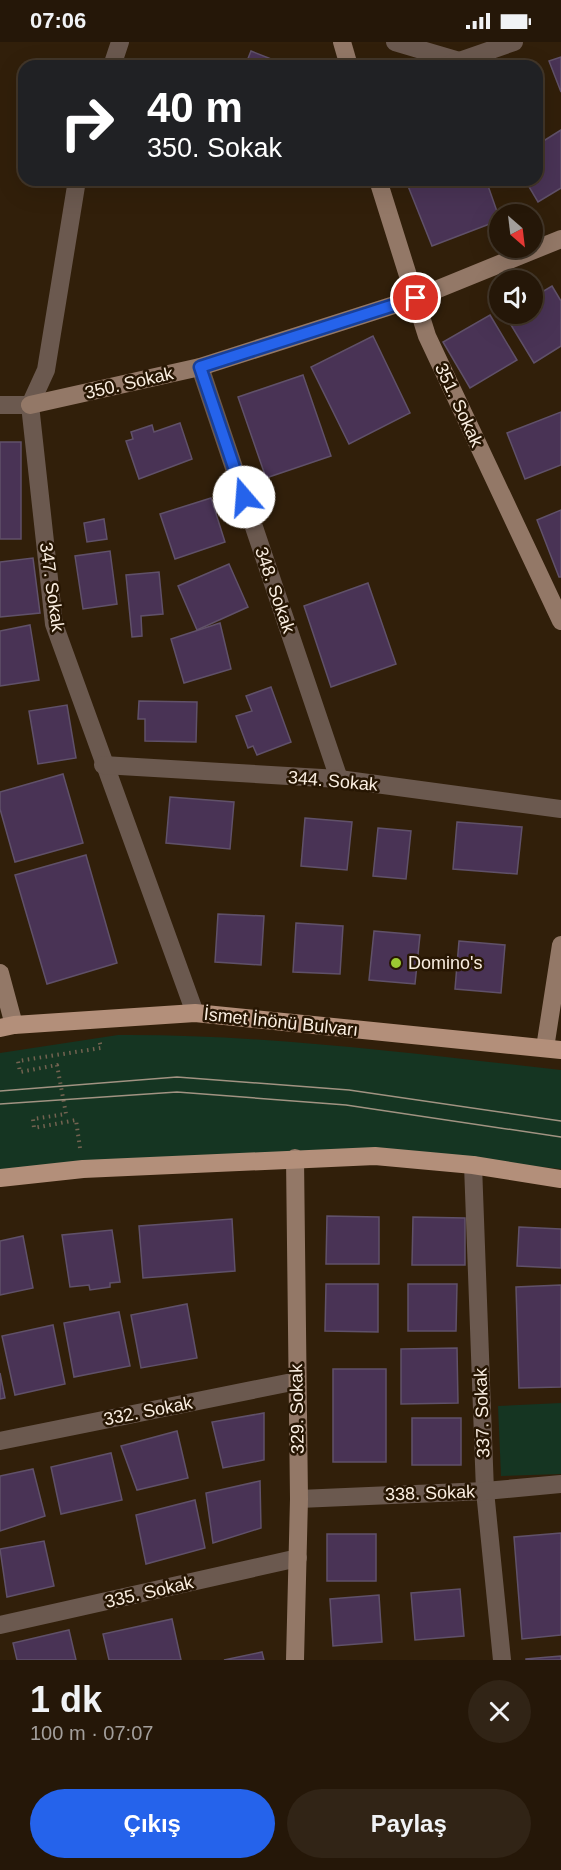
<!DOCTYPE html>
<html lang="tr">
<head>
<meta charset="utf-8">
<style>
	body { margin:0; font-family:Helvetica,sans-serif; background:#312416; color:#f1f3f6; height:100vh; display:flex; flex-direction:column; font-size:22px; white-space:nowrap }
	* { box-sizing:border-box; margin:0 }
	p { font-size:20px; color:#a39f9c }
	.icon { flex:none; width:33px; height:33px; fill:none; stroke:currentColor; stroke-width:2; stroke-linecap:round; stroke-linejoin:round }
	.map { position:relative; height:1618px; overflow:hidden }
	.side { display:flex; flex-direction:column; background:#251708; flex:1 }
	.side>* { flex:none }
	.top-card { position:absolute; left:18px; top:18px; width:525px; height:126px; border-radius:18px; box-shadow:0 6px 24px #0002,0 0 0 2px #423629; background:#202124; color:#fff; overflow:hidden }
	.needle { width:39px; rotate:152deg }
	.controls { position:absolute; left:489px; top:162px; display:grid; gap:12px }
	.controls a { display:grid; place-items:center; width:54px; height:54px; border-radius:50%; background:#251708; box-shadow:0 6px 24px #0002,0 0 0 2px #423629; font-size:30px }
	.pin { position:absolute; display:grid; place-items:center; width:51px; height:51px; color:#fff; margin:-26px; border:3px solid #fff; border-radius:50%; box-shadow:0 2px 6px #0007 }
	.me { position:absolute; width:66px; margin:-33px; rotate:342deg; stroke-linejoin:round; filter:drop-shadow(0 0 4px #0008) }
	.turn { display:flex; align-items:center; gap:21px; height:126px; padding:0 30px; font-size:27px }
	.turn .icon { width:78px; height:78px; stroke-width:2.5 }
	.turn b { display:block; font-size:42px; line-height:51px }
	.round { display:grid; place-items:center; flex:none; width:63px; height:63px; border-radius:32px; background:#312416 }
	.head { display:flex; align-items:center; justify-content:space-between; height:102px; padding:0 30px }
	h1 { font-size:36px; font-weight:800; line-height:45px }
	.button { display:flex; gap:12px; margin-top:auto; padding:12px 30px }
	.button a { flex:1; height:69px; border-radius:36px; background:#2563eb; color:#fff; font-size:24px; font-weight:800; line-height:69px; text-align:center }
	.button a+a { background:#312416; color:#f1f3f6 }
	.status { display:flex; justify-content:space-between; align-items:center; height:42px; padding:0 30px; background:#251708; direction:ltr }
	.status svg { height:16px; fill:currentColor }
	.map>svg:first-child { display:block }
	.green { fill:#153522 }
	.building { fill:#493355; stroke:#605169; stroke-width:1.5 }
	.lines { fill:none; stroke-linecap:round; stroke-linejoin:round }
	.path { stroke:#736351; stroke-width:4; stroke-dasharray:1.5 4.5; stroke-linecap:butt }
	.street { stroke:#6b594f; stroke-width:18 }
	.secondary { stroke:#937867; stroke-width:18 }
	.primary { stroke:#b38f7a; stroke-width:18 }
	.tram { stroke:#a19382; stroke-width:1.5 }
	.route-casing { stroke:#184099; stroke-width:15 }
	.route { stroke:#2563eb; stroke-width:10 }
	.poi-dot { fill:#9cca32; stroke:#271603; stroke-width:2 }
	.labels { text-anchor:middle; stroke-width:5; stroke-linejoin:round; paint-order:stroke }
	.street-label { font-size:18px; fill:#faeee1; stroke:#271603 }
	.poi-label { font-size:18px; fill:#faeee1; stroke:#271603; text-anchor:start }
</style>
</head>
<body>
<div class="status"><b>07:06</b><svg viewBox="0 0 49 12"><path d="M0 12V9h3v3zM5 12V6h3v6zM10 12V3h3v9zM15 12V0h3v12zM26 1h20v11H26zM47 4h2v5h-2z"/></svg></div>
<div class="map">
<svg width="561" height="1618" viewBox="0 0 561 1618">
	<rect width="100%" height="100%" fill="#311f0a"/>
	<g class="green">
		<path d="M 118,993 C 266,992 414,1012 561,1028 L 561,1127 L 367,1108 L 0,1131 L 0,1011 Z"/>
		<path d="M 561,1361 L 561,1432 L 501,1434 L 498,1364 Z"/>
	</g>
	<g class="building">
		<path d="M 251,9 L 289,24 L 245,24 Z"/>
		<path d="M 561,15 L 561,50 L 549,19 Z"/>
		<path d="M 561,88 L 561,146 L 538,160 L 525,138 L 537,138 L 537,103 Z"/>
		<path d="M 410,138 L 486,138 L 500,178 L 432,204 L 406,139 Z"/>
		<path d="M 552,244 L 561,259 L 561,304 L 534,321 L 505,273 L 532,272 L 532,256 Z"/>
		<path d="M 490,273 L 517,318 L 470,346 L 443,300 Z"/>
		<path d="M 373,294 L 410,371 L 349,402 L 311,325 Z"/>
		<path d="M 303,333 L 331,414 L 266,436 L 238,355 Z"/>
		<path d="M 561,370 L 561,423 L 525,437 L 507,391 Z"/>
		<path d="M 180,381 L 192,417 L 139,437 L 126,399 L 133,397 L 131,390 L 152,383 L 154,390 Z"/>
		<rect x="0" y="400" width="21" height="97"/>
		<path d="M 211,456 L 225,500 L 175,517 L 160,472 Z"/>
		<path d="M 561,468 L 561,535 L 559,535 L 537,478 Z"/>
		<path d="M 104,477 L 107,497 L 87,500 L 84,481 Z"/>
		<path d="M 110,509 L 117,562 L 83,567 L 75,514 Z"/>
		<path d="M 33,516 L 40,571 L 0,575 L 0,520 Z"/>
		<path d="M 229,522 L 248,565 L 197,588 L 178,544 Z"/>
		<path d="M 159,530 L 163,572 L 141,574 L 142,594 L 132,595 L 126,533 Z"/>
		<path d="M 368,541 L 396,622 L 331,645 L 304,564 Z"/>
		<path d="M 220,581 L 231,627 L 184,641 L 171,597 Z"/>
		<path d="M 30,583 L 39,638 L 0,644 L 0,589 Z"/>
		<path d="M 271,645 L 291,700 L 257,713 L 253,704 L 248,706 L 236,674 L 252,669 L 246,654 Z"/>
		<path d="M 139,659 L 197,660 L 196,700 L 145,699 L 145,677 L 138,677 Z"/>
		<path d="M 67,663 L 76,716 L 38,722 L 29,669 Z"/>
		<path d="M 63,732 L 83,801 L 15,820 L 0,767 L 0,750 Z"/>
		<path d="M 170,755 L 234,760 L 230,807 L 166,801 Z"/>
		<path d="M 305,776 L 352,780 L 347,828 L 301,824 Z"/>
		<path d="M 457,780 L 522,785 L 517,832 L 453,827 Z"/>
		<path d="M 378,786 L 411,789 L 406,837 L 373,834 Z"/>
		<path d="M 86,813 L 117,921 L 47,942 L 15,833 Z"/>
		<path d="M 218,872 L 264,874 L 261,923 L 215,920 Z"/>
		<path d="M 296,881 L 343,884 L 340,932 L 293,930 Z"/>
		<path d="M 374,889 L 420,893 L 415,942 L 369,938 Z"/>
		<path d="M 459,899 L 505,903 L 501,951 L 455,947 Z"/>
		<path d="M 327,1174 L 379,1175 L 379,1222 L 326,1222 Z"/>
		<path d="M 413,1175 L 465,1176 L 465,1223 L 412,1223 Z"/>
		<path d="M 232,1177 L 235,1229 L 143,1236 L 139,1184 Z"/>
		<path d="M 519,1185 L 561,1187 L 561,1226 L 517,1224 Z"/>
		<path d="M 112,1188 L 120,1240 L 110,1241 L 110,1245 L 90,1248 L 89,1243 L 70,1245 L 62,1193 Z"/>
		<path d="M 23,1194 L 33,1246 L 0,1253 L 0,1199 Z"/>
		<path d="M 326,1242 L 378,1242 L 378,1290 L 325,1289 Z"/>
		<path d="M 408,1242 L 457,1242 L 456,1289 L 408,1289 Z"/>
		<path d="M 561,1243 L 561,1345 L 519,1346 L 516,1245 Z"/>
		<path d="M 187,1262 L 197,1316 L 141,1326 L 131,1273 Z"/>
		<path d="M 119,1270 L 130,1324 L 74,1335 L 64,1281 Z"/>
		<path d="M 53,1283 L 65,1342 L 15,1353 L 2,1294 Z"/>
		<path d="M 457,1306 L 458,1361 L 401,1362 L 401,1307 Z"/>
		<rect x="333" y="1327" width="53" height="93"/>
		<path d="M 0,1331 L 5,1356 L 0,1357 Z"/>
		<path d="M 264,1371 L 264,1418 L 223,1426 L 212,1380 Z"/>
		<rect x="412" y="1376" width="49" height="47"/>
		<path d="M 177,1389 L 188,1436 L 137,1448 L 121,1404 Z"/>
		<path d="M 111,1411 L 122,1458 L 61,1472 L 51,1425 Z"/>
		<path d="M 33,1427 L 45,1474 L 0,1489 L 0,1434 Z"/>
		<path d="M 260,1439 L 261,1486 L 213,1501 L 206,1451 Z"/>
		<path d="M 195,1458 L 205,1506 L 146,1522 L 136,1473 Z"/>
		<path d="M 561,1491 L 561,1593 L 522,1597 L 514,1495 Z"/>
		<rect x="327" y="1492" width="49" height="47"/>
		<path d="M 44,1499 L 54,1544 L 7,1555 L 0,1507 Z"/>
		<path d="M 460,1547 L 464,1594 L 415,1598 L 411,1551 Z"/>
		<path d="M 379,1553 L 382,1600 L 333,1604 L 330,1557 Z"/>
		<path d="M 172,1577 L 181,1618 L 109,1618 L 103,1592 Z"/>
		<path d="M 69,1588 L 76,1618 L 17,1618 L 13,1601 Z"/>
		<path d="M 262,1610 L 264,1618 L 224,1618 Z"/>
		<path d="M 561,1614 L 561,1618 L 526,1618 L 526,1617 Z"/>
	</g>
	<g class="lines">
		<path class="path" d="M 80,1106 L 76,1078 L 34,1086 L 33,1077 L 66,1072 L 57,1023 L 20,1030 L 18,1019 L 101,1006 L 99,997"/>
		<g class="street">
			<path d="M 395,0 L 459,19"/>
			<path d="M 112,24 L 120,0"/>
			<path d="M 445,24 L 514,0"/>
			<path d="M 77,138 L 46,328 L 30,363 L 54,582 L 195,971"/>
			<path d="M 200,325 L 339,737"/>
			<path d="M 0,363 L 30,363"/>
			<path d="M 103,723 L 339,737 L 561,767"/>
			<path d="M 473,1123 L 485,1449 L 502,1618"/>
			<path d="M 0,1399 L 297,1339"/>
			<path d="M 299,1457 L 485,1449 L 561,1442"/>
			<path d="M 0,1583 L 298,1516"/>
		</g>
		<g class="secondary">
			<path d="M 342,0 L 349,24"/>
			<path d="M 378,138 L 427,294 L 561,579"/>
			<path d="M 30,363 L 200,325 L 416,256 L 561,197"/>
			<path d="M 0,931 L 14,983"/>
			<path d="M 545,1006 L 561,903"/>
			<path d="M 295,1618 L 299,1457 L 295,1116"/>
		</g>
		<g class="primary">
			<path d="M 0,986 L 14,983 L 195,971 L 561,1008"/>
			<path d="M 0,1136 L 83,1127 L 375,1114 L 473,1123 L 561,1137"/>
		</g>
		<g class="tram">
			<path d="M 0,1049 L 177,1035 L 349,1048 L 561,1079"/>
			<path d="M 0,1062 L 177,1050 L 346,1063 L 561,1095"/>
		</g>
	</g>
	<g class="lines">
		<defs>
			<path id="route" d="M 244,455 L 200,325 L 416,256"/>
		</defs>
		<use href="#route" class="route-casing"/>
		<use href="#route" class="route"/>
	</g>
	<circle class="poi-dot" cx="396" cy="921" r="6"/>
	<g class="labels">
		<g class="street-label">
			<text transform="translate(129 341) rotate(-13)" y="6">350. Sokak</text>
			<text transform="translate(459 363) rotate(65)" y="6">351. Sokak</text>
			<text transform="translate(52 545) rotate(82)" y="6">347. Sokak</text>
			<text transform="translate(275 548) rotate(71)" y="6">348. Sokak</text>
			<text transform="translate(333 739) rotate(5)" y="6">344. Sokak</text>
			<text transform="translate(281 980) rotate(6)" y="6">İsmet İnönü Bulvarı</text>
			<text transform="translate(297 1367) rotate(-91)" y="6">329. Sokak</text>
			<text transform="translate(148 1369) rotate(-11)" y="6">332. Sokak</text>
			<text transform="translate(482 1371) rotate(-92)" y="6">337. Sokak</text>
			<text transform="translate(430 1451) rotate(-2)" y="6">338. Sokak</text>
			<text transform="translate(149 1550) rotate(-13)" y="6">335. Sokak</text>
		</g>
		<g class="poi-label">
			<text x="408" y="927">Domino's</text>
		</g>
	</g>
</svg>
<div class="controls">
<a><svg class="needle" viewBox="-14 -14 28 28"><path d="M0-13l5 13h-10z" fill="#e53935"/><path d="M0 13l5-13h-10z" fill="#a39f9c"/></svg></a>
<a><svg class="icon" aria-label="sound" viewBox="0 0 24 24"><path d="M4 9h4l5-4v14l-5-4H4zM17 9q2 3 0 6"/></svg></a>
</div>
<div class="pin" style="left:416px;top:256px;background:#d93025"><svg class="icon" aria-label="arrive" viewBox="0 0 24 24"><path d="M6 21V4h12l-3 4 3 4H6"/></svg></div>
<svg class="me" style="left:244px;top:455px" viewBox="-20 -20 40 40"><circle r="19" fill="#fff"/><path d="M0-13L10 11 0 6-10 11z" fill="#2563eb"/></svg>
<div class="top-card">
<div class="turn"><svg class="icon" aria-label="right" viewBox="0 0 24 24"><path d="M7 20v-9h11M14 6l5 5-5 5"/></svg><div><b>40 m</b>350. Sokak</div></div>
</div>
</div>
<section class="side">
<div class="head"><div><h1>1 dk</h1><p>100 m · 07:07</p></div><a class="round"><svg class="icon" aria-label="close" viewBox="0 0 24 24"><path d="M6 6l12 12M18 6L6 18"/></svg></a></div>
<div class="button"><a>Çıkış</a><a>Paylaş</a></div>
</section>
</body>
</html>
